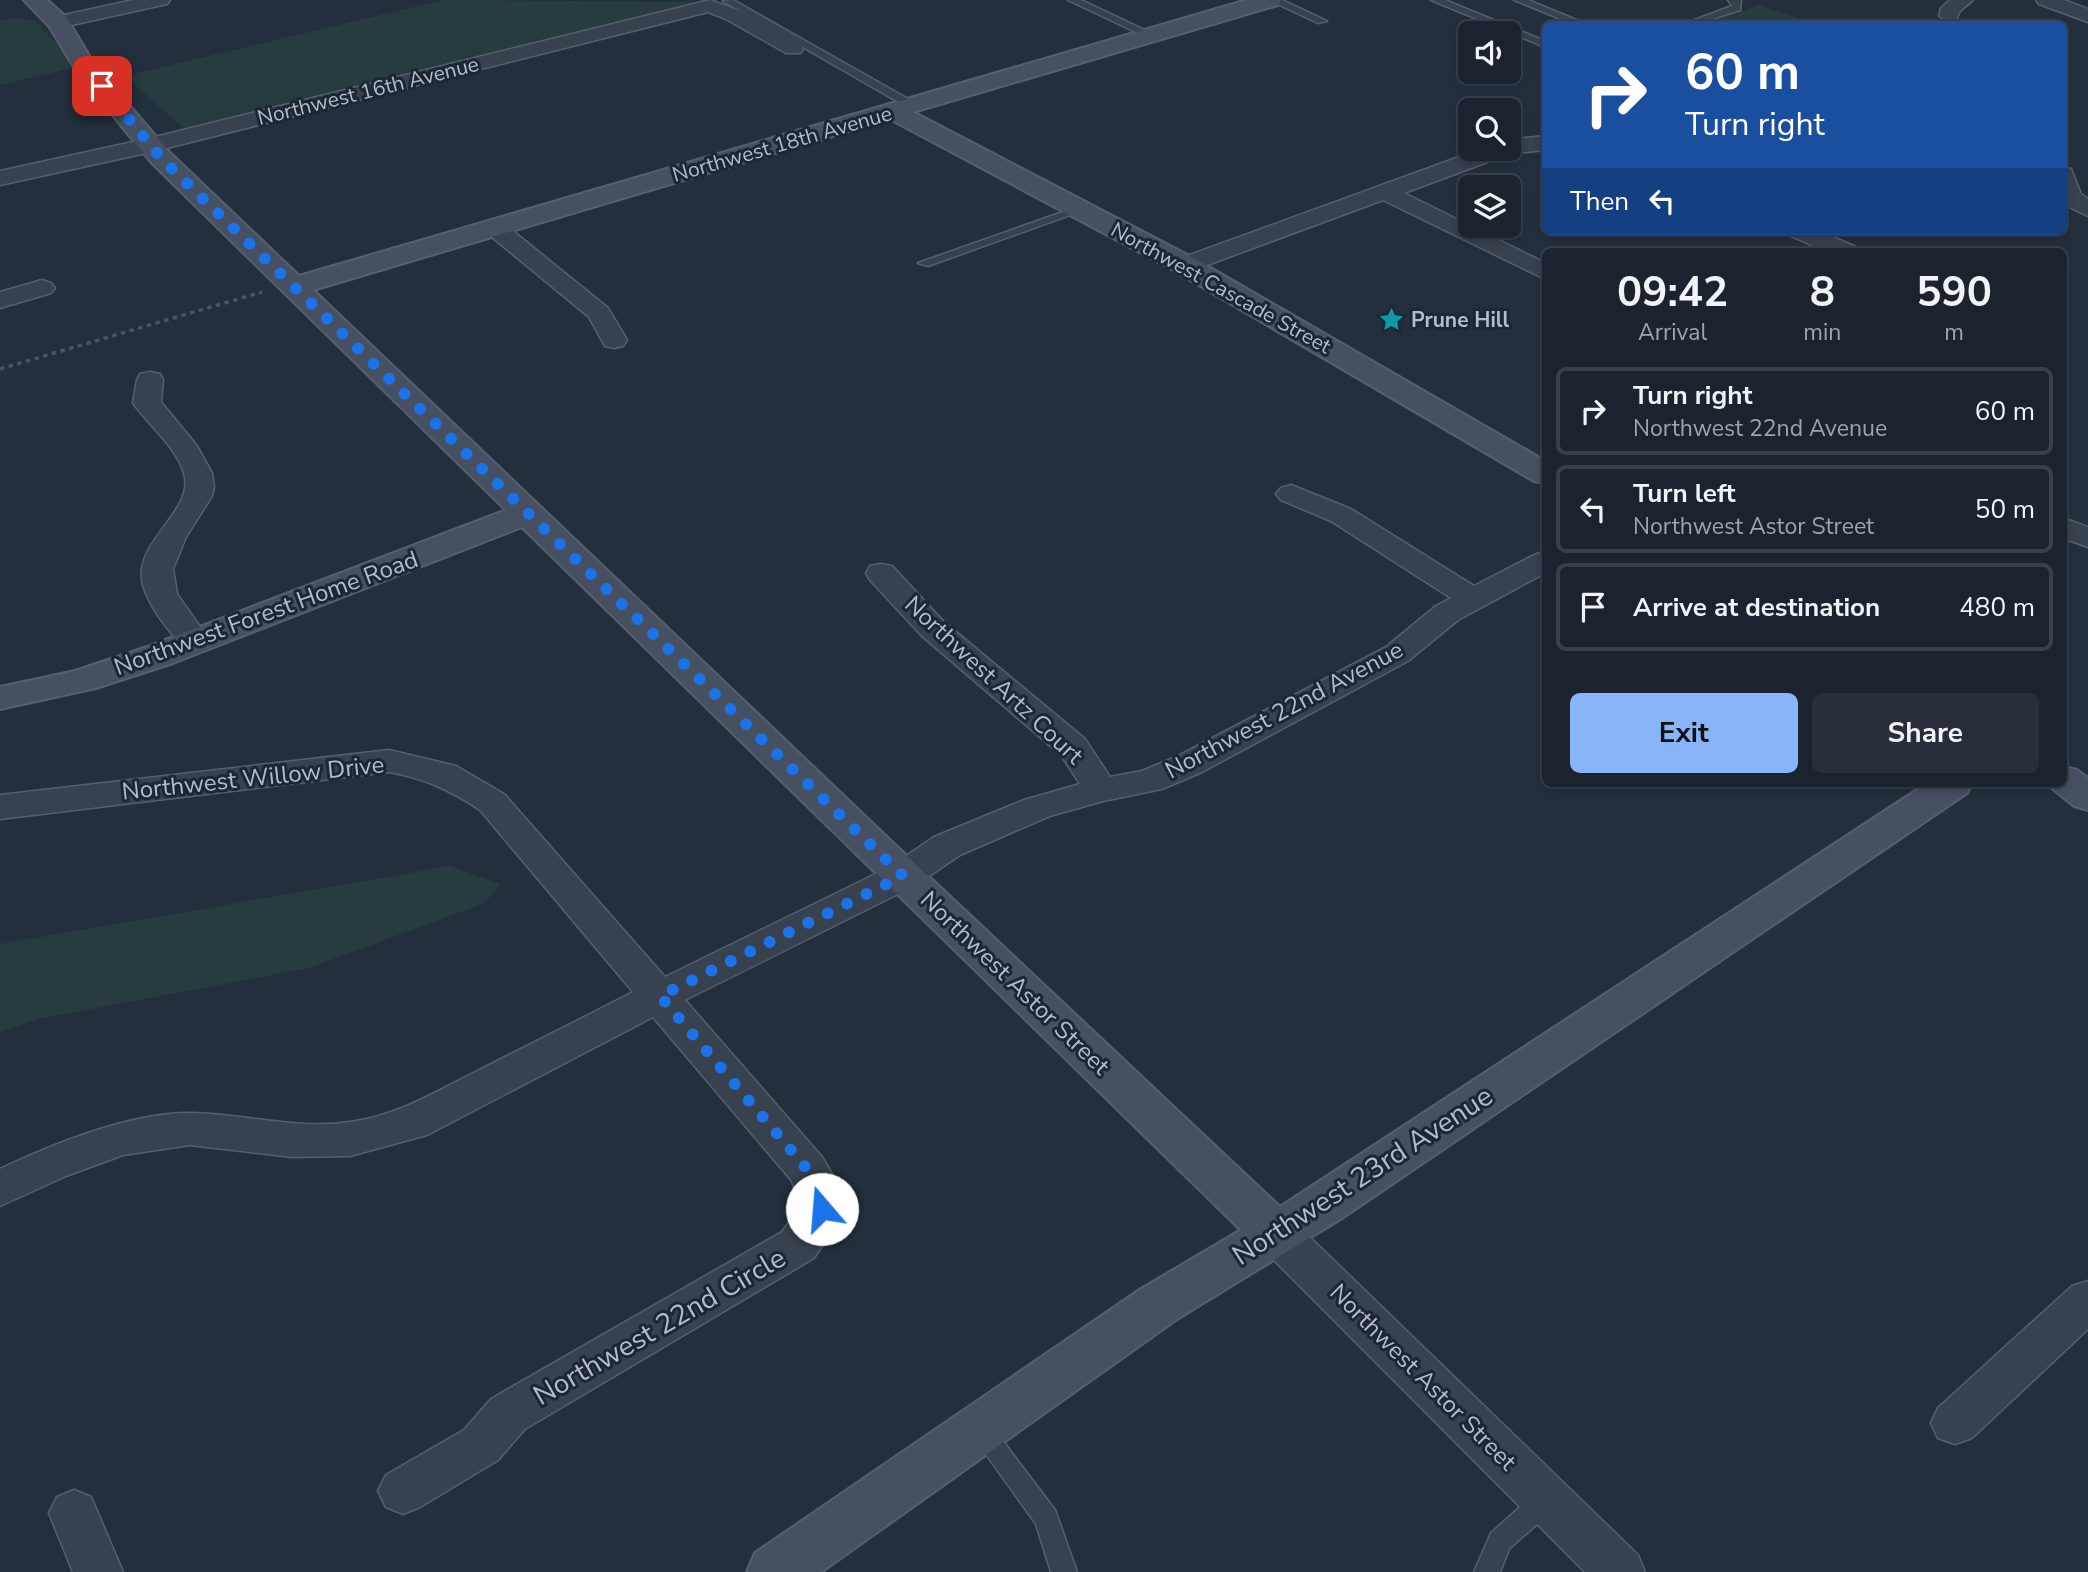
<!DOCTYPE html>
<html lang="en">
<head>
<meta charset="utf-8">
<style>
	body { margin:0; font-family:"Nunito Sans",sans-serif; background:#282f3a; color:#f1f3f6; height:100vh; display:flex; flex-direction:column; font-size:26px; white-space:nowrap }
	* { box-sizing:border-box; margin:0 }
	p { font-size:23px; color:#a0a4aa }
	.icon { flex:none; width:38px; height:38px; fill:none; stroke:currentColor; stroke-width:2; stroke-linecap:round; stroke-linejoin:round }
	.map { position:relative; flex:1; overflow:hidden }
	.panel { position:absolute; left:1542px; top:248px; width:525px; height:539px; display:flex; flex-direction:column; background:#1b232e; border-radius:10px; box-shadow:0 4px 10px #0003,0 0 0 2px #39404a }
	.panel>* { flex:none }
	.hud { position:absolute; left:1542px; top:21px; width:525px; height:214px; border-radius:10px; box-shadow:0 4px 10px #0003,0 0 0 2px #39404a; background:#1a4fa0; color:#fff; overflow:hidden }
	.fabs { position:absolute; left:1458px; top:21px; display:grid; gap:14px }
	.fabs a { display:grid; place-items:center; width:63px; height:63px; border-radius:10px; background:#1b232e; box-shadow:0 4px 10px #0003,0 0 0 2px #39404a; font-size:35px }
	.pin { position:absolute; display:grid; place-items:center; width:60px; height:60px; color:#fff; margin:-30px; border-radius:14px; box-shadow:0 4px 10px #0006 }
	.me { position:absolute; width:77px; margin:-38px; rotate:342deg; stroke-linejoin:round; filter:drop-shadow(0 0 5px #0008) }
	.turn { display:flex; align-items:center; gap:24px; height:147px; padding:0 28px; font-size:32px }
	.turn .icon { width:91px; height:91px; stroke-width:2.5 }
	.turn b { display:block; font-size:49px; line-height:60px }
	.then { display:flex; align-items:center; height:66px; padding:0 28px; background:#0003; gap:14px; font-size:26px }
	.eta { display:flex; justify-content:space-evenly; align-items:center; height:119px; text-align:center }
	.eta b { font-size:42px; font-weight:700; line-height:49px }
	.button { display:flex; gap:14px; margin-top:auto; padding:14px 28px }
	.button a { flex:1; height:80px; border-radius:10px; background:#8ab4f8; color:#111; font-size:28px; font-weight:700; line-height:80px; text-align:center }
	.button a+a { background:#282f3a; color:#f1f3f6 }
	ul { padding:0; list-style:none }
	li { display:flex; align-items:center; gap:21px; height:88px; margin:0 14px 10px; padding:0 14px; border:4px solid #39404a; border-radius:10px }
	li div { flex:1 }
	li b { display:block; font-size:26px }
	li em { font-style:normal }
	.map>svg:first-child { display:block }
	.green { fill:#263c3f }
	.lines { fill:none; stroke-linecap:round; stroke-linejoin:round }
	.lane-casing { stroke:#565f6c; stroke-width:3 }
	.street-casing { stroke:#565f6c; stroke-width:3 }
	.secondary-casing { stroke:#565f6c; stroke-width:4 }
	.path { stroke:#44595c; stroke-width:3.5; stroke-dasharray:4.5 4.5; stroke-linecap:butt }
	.lane { fill:#38414e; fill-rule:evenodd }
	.street { fill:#38414e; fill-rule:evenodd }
	.secondary { fill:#465061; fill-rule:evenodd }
	.route { stroke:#1a73e8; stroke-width:12; stroke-dasharray:0 21.6 }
	.labels { text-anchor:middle; stroke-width:6; stroke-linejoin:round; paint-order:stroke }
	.far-street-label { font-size:21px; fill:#b4bcc9; stroke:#1d2633 }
	.far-poi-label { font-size:21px; font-weight:bold; fill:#b4bcc9; stroke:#1d2633; text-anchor:start }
	.street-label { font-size:24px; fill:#b4bcc9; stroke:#1d2633 }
	.near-street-label { font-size:28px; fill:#b4bcc9; stroke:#1d2633 }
</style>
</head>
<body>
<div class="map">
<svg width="2088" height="1572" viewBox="0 0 2088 1572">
	<rect width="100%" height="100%" fill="#242f3e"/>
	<g class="green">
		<path d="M 443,0 L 719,2 L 188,132 L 125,76 Z"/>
		<path d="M 1759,5 L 1814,24 L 1703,24 Z"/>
		<path d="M 14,18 L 36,21 L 77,67 L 0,85 L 0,21 Z"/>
		<path d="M 450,866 L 500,884 L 485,903 L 309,968 L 38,1019 L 0,1032 L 0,944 Z"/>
	</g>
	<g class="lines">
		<defs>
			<g id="lane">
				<path d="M 733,0 L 915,103 L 916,105 L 907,107 L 723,1 Z"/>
				<path d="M 1068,0 L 1081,0 L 1155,35 L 1146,37 Z"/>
				<path d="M 1269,0 L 1282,0 L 1327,21 L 1318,23 Z"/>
				<path d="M 1431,0 L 1445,0 L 1545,41 L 1545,47 Z"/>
				<path d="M 1514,0 L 1528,0 L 1586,24 L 1573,24 Z"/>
				<path d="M 1728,0 L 1741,0 L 1740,10 L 1697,24 L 1684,24 L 1732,6 Z"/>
				<path d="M 1074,208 L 1084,210 L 928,266 L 918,263 Z"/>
				<path d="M 982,1421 L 990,1424 L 1055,1510 L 1077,1572 L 1051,1572 L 1036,1524 L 970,1432 L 974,1424 Z"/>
				<path d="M 1546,1489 L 1555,1492 L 1558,1500 L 1555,1508 L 1509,1549 L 1500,1572 L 1474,1572 L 1491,1533 L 1537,1492 Z"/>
			</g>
			<g id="street">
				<path d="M 133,0 L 170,0 L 167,4 L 58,28 L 51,26 L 48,22 L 51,18 Z"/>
				<path d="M 710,0 L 740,11 L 800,45 L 803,49 L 800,53 L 786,53 L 726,19 L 708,12 L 151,152 L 0,185 L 0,171 L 151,138 Z"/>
				<path d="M 1950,0 L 1973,0 L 1960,11 L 1956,20 L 1949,22 L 1939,16 L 1941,8 Z"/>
				<path d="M 2036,0 L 2064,0 L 2088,9 L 2088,22 L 2039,4 Z"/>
				<path d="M 1545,136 L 1545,150 L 1509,154 L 1404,193 L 1545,263 L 1545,279 L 1383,200 L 1194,270 L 1185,272 L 1176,270 L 1173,265 L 1176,260 L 1481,149 L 1508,149 L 1508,140 Z"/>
				<path d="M 2063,167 L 2071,169 L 2081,194 L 2088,199 L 2088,216 L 2063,204 Z"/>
				<path d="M 495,221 L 503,223 L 608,308 L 627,340 L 623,346 L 614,348 L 605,346 L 589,317 L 487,233 L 483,228 L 487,223 Z"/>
				<path d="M 1787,231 L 1819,231 L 1856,247 L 1859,252 L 1827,252 L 1791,236 Z"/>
				<path d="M 42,280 L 51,283 L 55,288 L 51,293 L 0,308 L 0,292 Z"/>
				<path d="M 150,372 L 160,374 L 163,380 L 161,402 L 197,446 L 212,473 L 214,487 L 212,496 L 186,537 L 173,569 L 177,594 L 211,642 L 206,649 L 195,652 L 184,649 C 169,630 150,609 143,585 C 131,542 196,512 184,473 C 175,445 149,426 133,403 L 137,380 L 140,374 Z"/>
				<path d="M 1291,485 L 1351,509 L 1474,586 L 1534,555 L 1545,552 L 1545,573 L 1458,620 L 1408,661 L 1202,772 L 1162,789 L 1103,801 L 1050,816 L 960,855 L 916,885 L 685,1000 L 822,1157 C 854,1209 845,1211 814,1258 L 525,1429 L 498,1460 L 420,1507 L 403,1514 L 386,1507 L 378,1491 L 386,1475 L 464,1430 L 491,1399 L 782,1232 L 800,1207 L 792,1181 L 653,1017 L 427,1135 L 350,1156 L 292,1157 L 190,1145 L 123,1155 L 66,1176 L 0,1206 L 0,1169 C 53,1144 132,1112 192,1113 C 244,1114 297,1130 350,1122 C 396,1116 436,1092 477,1071 C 529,1045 581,1019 633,992 L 480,810 C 450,790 424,778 389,772 L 0,819 L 0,795 L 389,750 L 456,766 L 504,794 L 665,977 L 890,867 L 934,837 L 1024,800 L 1080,784 L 1061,755 L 922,636 L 870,580 L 866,573 L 870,566 L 881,564 L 892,566 L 944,622 L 1085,739 L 1110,777 L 1142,771 L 1178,756 L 1386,647 L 1436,606 L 1451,598 L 1331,521 L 1281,500 L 1276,494 L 1281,488 Z"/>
				<path d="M 2063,518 L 2088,527 L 2088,547 L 2063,538 Z"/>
				<path d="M 1275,1214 L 1291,1219 L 1638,1555 L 1645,1572 L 1585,1572 L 1259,1245 L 1253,1232 L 1259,1219 Z"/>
				<path d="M 2088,1281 L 2088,1329 L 1972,1438 L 1955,1444 L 1938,1438 L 1931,1423 L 1938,1408 L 2072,1286 Z"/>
				<path d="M 74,1490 L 91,1497 L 123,1572 L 73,1572 L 49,1513 L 57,1497 Z"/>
			</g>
			<g id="secondary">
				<path d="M 24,0 L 47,0 L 66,17 L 94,64 L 170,153 L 299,276 L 1247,0 L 1281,0 L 1278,5 L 913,112 L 1195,259 L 1545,461 L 1545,483 L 1534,481 L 1175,271 L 890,119 L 313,290 L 893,843 L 1280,1207 L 1926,784 L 1972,784 L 1967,793 L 1342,1218 L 1177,1319 L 821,1572 L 747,1572 L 755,1553 L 1141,1289 L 1241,1230 L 522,527 L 173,663 L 96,688 L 0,709 L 0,687 L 75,671 L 147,647 L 506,510 L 152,163 L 77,72 L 49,26 Z"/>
				<path d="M 2063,767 L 2077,770 L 2088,778 L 2088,810 L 2074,806 L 2047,784 L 2063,784 Z"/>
			</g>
		</defs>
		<use href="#lane" class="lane-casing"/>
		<use href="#street" class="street-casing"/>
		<use href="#secondary" class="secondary-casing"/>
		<path class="path" d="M 0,369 L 262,292"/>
		<use href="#lane" class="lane"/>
		<use href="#street" class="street"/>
		<use href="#secondary" class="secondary"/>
	</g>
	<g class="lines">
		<path class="route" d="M 102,86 L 161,158 L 903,876 L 660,996 L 807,1169 L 817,1186 L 822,1209"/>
	</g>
	<defs>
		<symbol id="sight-bare" viewBox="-9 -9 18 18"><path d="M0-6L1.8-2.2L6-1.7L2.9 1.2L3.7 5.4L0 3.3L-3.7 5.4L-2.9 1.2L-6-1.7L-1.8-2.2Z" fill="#0f9aa8" stroke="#1d2633" stroke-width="2.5" paint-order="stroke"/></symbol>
	</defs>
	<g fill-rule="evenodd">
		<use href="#sight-bare" x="1374" y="302" width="35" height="35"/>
	</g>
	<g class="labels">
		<g class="far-street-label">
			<text transform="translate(368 91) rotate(-14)" y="7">Northwest 16th Avenue</text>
			<text transform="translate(782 144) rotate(-16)" y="7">Northwest 18th Avenue</text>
			<text transform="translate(1221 288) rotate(29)" y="7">Northwest Cascade Street</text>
		</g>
		<g class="far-poi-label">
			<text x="1411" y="327">Prune Hill</text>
		</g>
		<g class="street-label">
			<text transform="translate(266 613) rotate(-20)" y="8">Northwest Forest Home Road</text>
			<text transform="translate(994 680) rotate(43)" y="8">Northwest Artz Court</text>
			<text transform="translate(1284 710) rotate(-28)" y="8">Northwest 22nd Avenue</text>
			<text transform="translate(253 778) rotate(-6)" y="8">Northwest Willow Drive</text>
			<text transform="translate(1015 983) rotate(44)" y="8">Northwest Astor Street</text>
			<text transform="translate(1423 1377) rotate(45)" y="8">Northwest Astor Street</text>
		</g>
		<g class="near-street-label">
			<text transform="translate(1362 1175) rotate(-33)" y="10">Northwest 23rd Avenue</text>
			<text transform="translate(659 1326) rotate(-30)" y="10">Northwest 22nd Circle</text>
		</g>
	</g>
</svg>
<div class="fabs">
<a><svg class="icon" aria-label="sound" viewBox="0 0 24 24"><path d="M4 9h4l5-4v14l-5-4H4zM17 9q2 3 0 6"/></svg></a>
<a><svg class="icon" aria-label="search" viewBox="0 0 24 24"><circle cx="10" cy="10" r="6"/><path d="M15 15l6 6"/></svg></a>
<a><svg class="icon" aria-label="layers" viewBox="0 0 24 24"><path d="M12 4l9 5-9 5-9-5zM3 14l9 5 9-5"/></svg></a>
</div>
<div class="pin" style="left:102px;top:86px;background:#d93025"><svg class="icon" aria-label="arrive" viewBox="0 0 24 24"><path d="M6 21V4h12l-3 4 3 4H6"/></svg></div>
<svg class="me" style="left:822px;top:1209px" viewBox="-20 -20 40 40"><circle r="19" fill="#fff"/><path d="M0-13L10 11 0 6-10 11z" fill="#1a73e8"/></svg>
<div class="hud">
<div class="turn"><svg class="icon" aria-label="right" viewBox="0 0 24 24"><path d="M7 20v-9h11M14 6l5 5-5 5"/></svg><div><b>60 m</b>Turn right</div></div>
<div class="then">Then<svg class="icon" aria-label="left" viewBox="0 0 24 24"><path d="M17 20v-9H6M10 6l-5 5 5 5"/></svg></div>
</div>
<section class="panel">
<div class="eta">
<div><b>09:42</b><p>Arrival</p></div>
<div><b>8</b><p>min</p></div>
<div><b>590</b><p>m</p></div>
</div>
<ul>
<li><svg class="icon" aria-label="right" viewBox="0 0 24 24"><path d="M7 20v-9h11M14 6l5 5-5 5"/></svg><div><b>Turn right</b><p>Northwest 22nd Avenue</p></div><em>60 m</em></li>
<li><svg class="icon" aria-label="left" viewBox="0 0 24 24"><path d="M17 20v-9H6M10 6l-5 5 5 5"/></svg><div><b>Turn left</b><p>Northwest Astor Street</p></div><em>50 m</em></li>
<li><svg class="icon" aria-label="arrive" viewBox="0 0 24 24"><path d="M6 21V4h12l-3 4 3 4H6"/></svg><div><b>Arrive at destination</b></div><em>480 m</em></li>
</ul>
<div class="button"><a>Exit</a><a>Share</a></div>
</section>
</div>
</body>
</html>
